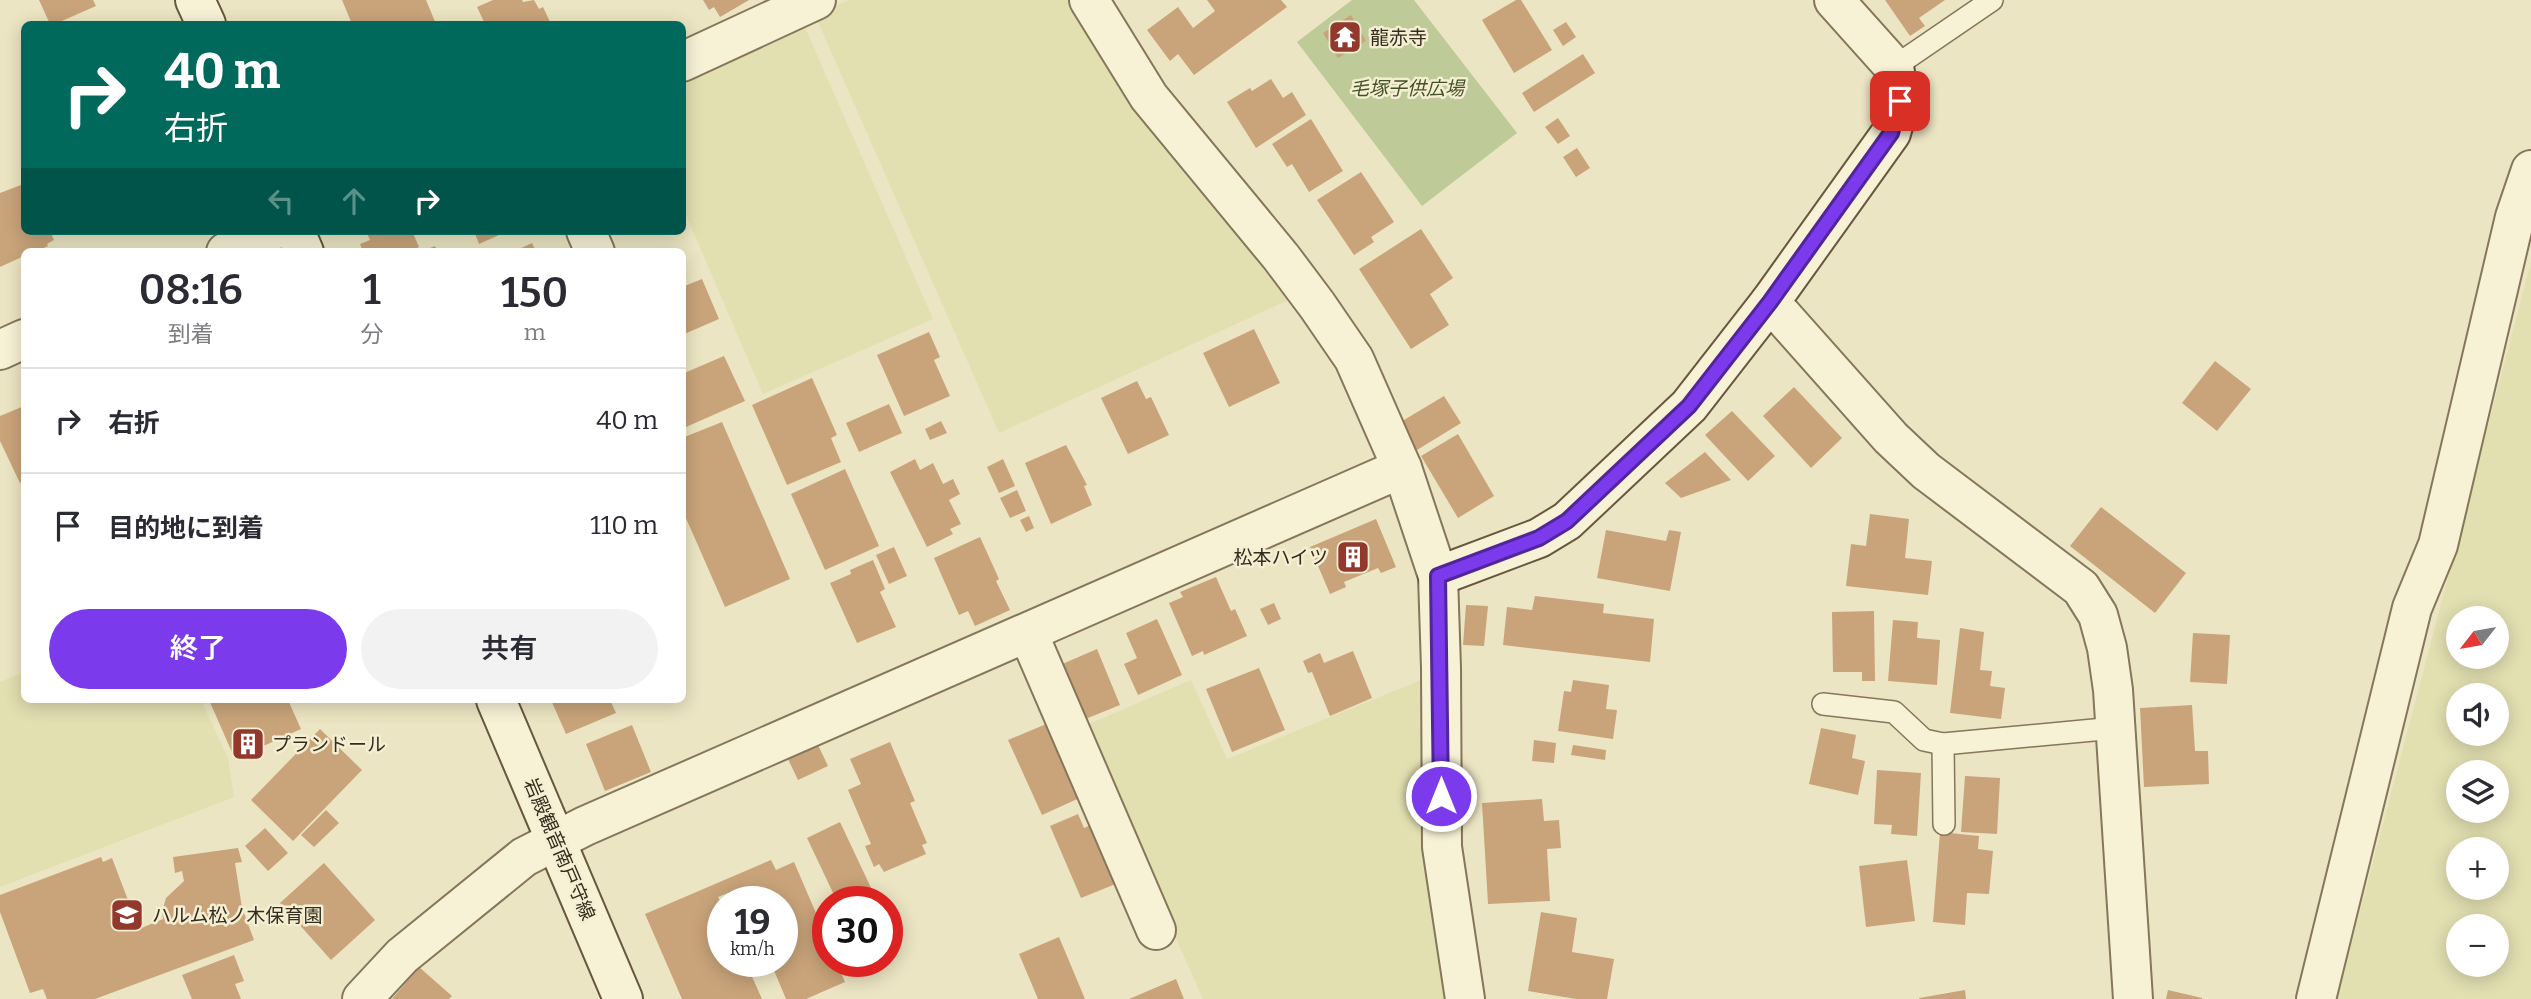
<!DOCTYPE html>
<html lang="ja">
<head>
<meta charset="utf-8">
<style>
	body { margin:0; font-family:Bitter,"Noto Sans JP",serif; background:#f2f2f3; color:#2b2b33; height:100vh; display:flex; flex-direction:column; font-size:26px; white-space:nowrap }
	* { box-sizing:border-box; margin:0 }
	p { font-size:23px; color:#7c7c81 }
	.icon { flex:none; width:38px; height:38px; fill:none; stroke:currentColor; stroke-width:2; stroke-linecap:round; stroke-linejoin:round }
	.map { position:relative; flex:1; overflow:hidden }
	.sheet { position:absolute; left:21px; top:248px; width:665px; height:455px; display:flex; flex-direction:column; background:#fff; border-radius:10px; box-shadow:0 4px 18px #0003 }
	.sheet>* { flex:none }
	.hud { position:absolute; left:21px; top:21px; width:665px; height:214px; border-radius:10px; box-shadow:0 4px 18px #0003; background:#00695c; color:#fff; overflow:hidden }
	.needle { width:46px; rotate:239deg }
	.buttons { position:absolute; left:2446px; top:606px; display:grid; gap:14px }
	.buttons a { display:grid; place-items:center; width:63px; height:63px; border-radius:50%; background:#fff; box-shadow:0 4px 18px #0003; font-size:35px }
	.speed { position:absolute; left:707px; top:886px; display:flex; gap:14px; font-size:35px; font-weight:700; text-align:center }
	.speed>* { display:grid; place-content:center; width:91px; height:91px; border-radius:50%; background:#fff; box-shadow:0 4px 18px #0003; line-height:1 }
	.speed small { font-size:18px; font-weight:400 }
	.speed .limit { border:10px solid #d22; background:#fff; color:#111 }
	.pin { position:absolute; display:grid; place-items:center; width:60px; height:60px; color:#fff; margin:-30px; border-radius:14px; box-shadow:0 4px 10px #0006 }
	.me { position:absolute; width:77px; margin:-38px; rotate:0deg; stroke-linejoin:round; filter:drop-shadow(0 0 5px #0008) }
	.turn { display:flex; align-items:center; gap:24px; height:147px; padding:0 28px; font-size:32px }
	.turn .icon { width:91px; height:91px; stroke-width:2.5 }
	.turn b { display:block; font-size:49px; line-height:60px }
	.lanes { display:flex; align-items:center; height:66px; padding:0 28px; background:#0003; justify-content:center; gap:35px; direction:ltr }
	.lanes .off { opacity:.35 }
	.eta { display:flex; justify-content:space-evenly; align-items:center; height:119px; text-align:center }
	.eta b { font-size:42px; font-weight:600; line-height:49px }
	.button { display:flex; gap:14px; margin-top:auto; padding:14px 28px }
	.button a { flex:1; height:80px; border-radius:42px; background:#7c3aed; color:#fff; font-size:28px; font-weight:600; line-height:80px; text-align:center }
	.button a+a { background:#f2f2f3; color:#2b2b33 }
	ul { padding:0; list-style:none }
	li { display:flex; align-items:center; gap:21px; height:105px; padding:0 28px; border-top:2px solid #e1e1e2 }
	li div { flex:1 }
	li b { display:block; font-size:26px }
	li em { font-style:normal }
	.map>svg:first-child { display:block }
	.farmland { fill:#e2dfb1; fill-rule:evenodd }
	.green { fill:#beca97 }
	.building { fill:#c9a47a }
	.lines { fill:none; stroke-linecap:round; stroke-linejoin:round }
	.lane-casing { stroke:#86765a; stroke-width:24 }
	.street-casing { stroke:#86765a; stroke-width:42 }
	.secondary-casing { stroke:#67573e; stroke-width:42 }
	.lane { stroke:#f7f1d6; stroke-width:21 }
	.street { stroke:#f7f1d6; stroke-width:38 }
	.secondary { stroke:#f7f1d6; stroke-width:38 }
	.route-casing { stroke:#51269a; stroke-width:18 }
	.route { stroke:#7c3aed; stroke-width:12 }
	.labels { text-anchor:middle; stroke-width:5; stroke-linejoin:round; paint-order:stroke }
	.poi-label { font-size:19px; fill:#362c1e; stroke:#f4eed2; text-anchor:start }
	.park-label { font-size:19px; font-style:italic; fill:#425225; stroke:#f4eed2 }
	.street-label { font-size:19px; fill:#362c1e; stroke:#f4eed2 }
</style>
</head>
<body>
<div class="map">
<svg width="2531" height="999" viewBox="0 0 2531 999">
	<rect width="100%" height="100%" fill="#ece5c3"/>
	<g class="farmland">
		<path d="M 849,0 L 1081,0 L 1295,297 L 999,433 L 815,15 Z"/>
		<path d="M 803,23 L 933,319 L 763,394 L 683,208 L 682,75 Z"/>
		<path d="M 2531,262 L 2531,999 L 2337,999 ZM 2459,618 L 2497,618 L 2497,656 L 2459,656 ZM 2459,695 L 2497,695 L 2497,733 L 2459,733 ZM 2459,772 L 2497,772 L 2497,810 L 2459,810 ZM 2459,849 L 2497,849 L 2497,887 L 2459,887 ZM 2459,926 L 2497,926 L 2497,964 L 2459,964 Z"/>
		<path d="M 24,672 L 24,700 L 201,700 L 228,758 L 234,797 L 0,887 L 0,682 Z"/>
		<path d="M 1191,680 L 1227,759 L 1421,680 L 1424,793 L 1446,999 L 1203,999 L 1082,727 Z"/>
	</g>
	<path class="green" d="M 1352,0 L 1414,0 L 1517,133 L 1422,206 L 1297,42 Z"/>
	<g class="building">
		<path d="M 39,0 L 93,0 L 96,6 L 55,24 L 50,24 Z"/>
		<path d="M 342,0 L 426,0 L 436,24 L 352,24 Z"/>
		<path d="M 493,0 L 522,0 L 523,2 L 534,0 L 539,9 L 543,7 L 551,24 L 485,24 L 477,7 Z"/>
		<path d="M 703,0 L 749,0 L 720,17 L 714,7 L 709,10 Z"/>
		<path d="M 1207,0 L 1281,0 L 1287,7 L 1194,75 L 1178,54 L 1170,61 L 1147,30 L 1178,7 L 1193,28 L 1215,11 Z"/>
		<path d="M 1516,0 L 1521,0 L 1552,50 L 1514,73 L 1482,20 Z"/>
		<path d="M 1885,0 L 1945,0 L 1919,18 L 1925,26 L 1910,36 Z"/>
		<path d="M 1351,15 L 1366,41 L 1338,58 L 1323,33 Z"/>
		<path d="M 1566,22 L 1576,37 L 1563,46 L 1553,30 Z"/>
		<path d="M 1583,54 L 1595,73 L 1534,112 L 1522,93 Z"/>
		<path d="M 1271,79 L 1283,98 L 1292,92 L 1306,115 L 1256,148 L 1227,102 L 1250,88 L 1252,91 Z"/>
		<path d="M 1558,118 L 1570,136 L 1558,144 L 1545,127 Z"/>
		<path d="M 1311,119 L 1343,171 L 1309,192 L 1292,164 L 1287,167 L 1272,144 Z"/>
		<path d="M 1577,148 L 1590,168 L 1576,177 L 1563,157 Z"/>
		<path d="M 1361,172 L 1394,222 L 1371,237 L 1374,242 L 1354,255 L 1317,200 Z"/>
		<path d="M 21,185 L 22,188 L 24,187 L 24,231 L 50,231 L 54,240 L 47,244 L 48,246 L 34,252 L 24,252 L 24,256 L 0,267 L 0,193 Z"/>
		<path d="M 1421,229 L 1453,278 L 1430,294 L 1449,325 L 1411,349 L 1359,269 Z"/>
		<path d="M 366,231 L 412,231 L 419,247 L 408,252 L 363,252 L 360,244 L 370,240 Z"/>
		<path d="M 474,231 L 508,231 L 479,244 Z"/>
		<path d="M 532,243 L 536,252 L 513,252 Z"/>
		<path d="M 435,246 L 438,252 L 420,252 Z"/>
		<path d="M 702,279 L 719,319 L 682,335 L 682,287 Z"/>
		<path d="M 1254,329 L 1280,383 L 1229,407 L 1203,353 Z"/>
		<path d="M 929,332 L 940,357 L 934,360 L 950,396 L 904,416 L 877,355 Z"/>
		<path d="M 724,356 L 745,401 L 686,427 L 682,418 L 682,374 Z"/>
		<path d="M 2215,361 L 2251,389 L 2217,431 L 2182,403 Z"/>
		<path d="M 812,378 L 837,435 L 831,438 L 841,462 L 787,485 L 752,405 Z"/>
		<path d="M 1137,381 L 1146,399 L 1151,397 L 1169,435 L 1128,454 L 1101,398 Z"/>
		<path d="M 1794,387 L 1842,438 L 1811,468 L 1763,416 Z"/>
		<path d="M 1444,396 L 1461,423 L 1417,450 L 1399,423 Z"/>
		<path d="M 889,404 L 902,433 L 859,452 L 846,423 Z"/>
		<path d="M 24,406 L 24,481 L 20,483 L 0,441 L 0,416 Z"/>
		<path d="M 1732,411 L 1775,456 L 1748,481 L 1705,435 Z"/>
		<path d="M 941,421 L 947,433 L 930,440 L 925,429 Z"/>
		<path d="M 722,422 L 790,579 L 725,607 L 682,509 L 682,438 Z"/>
		<path d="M 1458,434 L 1494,496 L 1458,518 L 1421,456 Z"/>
		<path d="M 1066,445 L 1087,485 L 1084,486 L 1092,505 L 1051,524 L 1025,463 Z"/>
		<path d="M 1705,452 L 1731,480 L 1681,498 L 1665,483 Z"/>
		<path d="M 915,459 L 920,470 L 933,463 L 943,484 L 953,479 L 960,494 L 949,500 L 961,524 L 950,529 L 953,534 L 927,547 L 890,472 Z"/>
		<path d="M 1003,459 L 1015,486 L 999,493 L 987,467 Z"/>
		<path d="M 845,469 L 879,546 L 825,570 L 791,494 Z"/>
		<path d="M 1017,490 L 1026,511 L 1010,518 L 1000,498 Z"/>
		<path d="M 2101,507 L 2186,573 L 2155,613 L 2070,546 Z"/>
		<path d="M 1870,514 L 1909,519 L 1905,558 L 1932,561 L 1928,595 L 1846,586 L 1851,544 L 1866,546 Z"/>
		<path d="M 1029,516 L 1034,528 L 1026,532 L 1020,520 Z"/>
		<path d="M 1376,519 L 1396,567 L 1381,573 L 1378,568 L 1344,582 L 1346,587 L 1330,594 L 1310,547 Z"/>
		<path d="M 1606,530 L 1666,541 L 1669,530 L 1681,532 L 1670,591 L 1597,578 Z"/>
		<path d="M 980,537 L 999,579 L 996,581 L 1010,610 L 975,626 L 968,611 L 959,615 L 934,558 Z"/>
		<path d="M 894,547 L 907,576 L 889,584 L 876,555 Z"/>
		<path d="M 873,560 L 885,589 L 880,592 L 896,627 L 857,643 L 830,583 L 851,574 L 850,570 Z"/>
		<path d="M 1216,577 L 1231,611 L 1235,609 L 1247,636 L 1204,655 L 1203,651 L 1192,656 L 1169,603 L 1183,597 L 1180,592 Z"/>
		<path d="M 1535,596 L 1604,604 L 1603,613 L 1654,619 L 1650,662 L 1503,645 L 1507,607 L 1532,610 Z"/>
		<path d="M 1274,603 L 1281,619 L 1268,625 L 1260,609 Z"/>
		<path d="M 1466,605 L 1488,606 L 1484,646 L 1463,645 Z"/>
		<path d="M 1874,611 L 1875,681 L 1862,681 L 1862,672 L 1833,672 L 1832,612 Z"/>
		<path d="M 1157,619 L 1182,675 L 1138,695 L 1124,664 L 1137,658 L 1126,633 Z"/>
		<path d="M 1893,620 L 1918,622 L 1917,638 L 1940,640 L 1937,685 L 1888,681 Z"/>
		<path d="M 1960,628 L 1984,632 L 1980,670 L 1992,671 L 1990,686 L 2005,688 L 2001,719 L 1950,713 Z"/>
		<path d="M 2193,633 L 2230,635 L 2227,684 L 2190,682 Z"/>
		<path d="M 1097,649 L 1120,705 L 1083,720 L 1060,665 Z"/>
		<path d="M 1353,651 L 1372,698 L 1330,716 L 1312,672 L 1308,673 L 1303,661 L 1320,653 L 1324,663 Z"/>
		<path d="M 1259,668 L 1285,730 L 1232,752 L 1206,689 Z"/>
		<path d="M 1573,680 L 1609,685 L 1606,709 L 1617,710 L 1613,739 L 1558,731 L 1564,691 L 1571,692 Z"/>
		<path d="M 209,700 L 288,700 L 301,729 L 235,759 Z"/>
		<path d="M 551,700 L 610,700 L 616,713 L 566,734 Z"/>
		<path d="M 2192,705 L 2195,751 L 2208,751 L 2209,784 L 2144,787 L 2140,708 Z"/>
		<path d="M 1051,722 L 1084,796 L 1042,815 L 1008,740 Z"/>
		<path d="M 632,725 L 651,772 L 605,791 L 586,744 Z"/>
		<path d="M 1821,728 L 1856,735 L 1852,758 L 1865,761 L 1858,795 L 1809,784 Z"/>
		<path d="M 320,729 L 362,770 L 293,841 L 251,800 Z"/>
		<path d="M 1534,740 L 1556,743 L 1554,763 L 1532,761 Z"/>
		<path d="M 890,742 L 915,801 L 910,803 L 927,843 L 922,845 L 926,854 L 884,872 L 879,864 L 874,867 L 865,846 L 871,844 L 848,790 L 861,784 L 850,759 Z"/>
		<path d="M 818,745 L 828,766 L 798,780 L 788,759 Z"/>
		<path d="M 1573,745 L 1606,750 L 1605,760 L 1571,755 Z"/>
		<path d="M 1877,770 L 1921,773 L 1917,836 L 1891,834 L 1892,825 L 1874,824 Z"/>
		<path d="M 1965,776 L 2000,778 L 1997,834 L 1961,832 Z"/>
		<path d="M 1542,799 L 1544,821 L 1559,820 L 1561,848 L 1547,849 L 1550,901 L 1488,904 L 1482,803 Z"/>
		<path d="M 326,810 L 339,823 L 314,847 L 301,835 Z"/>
		<path d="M 1078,814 L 1084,828 L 1093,824 L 1118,883 L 1081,898 L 1050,826 Z"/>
		<path d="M 840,822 L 873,892 L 856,900 L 851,889 L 835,897 L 807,838 Z"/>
		<path d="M 265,828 L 288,853 L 268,871 L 245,846 Z"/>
		<path d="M 1940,832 L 1979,836 L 1978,849 L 1993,851 L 1989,894 L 1967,893 L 1965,925 L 1933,922 Z"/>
		<path d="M 238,848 L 242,862 L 235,863 L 242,908 L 254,940 L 95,999 L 47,999 L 43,989 L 30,993 L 0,912 L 0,895 L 101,857 L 103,862 L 112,858 L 139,929 L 163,919 L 162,912 L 166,898 L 184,881 L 182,871 L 175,873 L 173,857 Z"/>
		<path d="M 771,860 L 776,870 L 794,862 L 828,941 L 828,961 L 836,961 L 845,982 L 806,999 L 786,999 L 770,961 L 782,961 L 782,901 L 732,901 L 728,893 L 718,897 L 723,907 L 723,961 L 745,961 L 762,999 L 682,999 L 645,914 Z"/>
		<path d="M 1907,860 L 1915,921 L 1866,927 L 1859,866 Z"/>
		<path d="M 324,863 L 375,920 L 331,960 L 280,903 Z"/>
		<path d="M 1541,912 L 1577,918 L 1572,952 L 1614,959 L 1607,999 L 1576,999 L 1528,991 Z"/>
		<path d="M 1059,937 L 1085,999 L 1038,999 L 1019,954 Z"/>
		<path d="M 234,955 L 244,981 L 235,984 L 241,999 L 192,999 L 182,975 Z"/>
		<path d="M 419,967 L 452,996 L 449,999 L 392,999 Z"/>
		<path d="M 1176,979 L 1184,999 L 1129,999 Z"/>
		<path d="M 1965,990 L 1966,999 L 1919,999 L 1919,998 Z"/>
		<path d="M 2168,990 L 2202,998 L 2202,999 L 2166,999 Z"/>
	</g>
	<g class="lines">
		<defs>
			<g id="lane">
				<path d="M 1894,67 L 1992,0"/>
				<path d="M 1823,704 L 1894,712 L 1924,740 L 1943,744 L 2115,728"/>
				<path d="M 1943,744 L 1944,824"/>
			</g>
			<g id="street">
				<path d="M 1089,0 L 1149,97 L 1281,257 L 1317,305 L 1354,359 L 1402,468 L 1438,576 L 1441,668 L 1442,847 L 1465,999"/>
				<path d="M 1834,0 L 1894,67"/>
				<path d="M 682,62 L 816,0"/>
				<path d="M 586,231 L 595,252"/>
				<path d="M 226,252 L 272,231"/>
				<path d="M 1770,302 L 1891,438 L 1926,471 L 2081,588 L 2098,615 L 2107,648 L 2113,690 L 2133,999"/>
				<path d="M 0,350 L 24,339"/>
				<path d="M 1028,633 L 1156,930"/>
				<path d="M 362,999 L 402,956 L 524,857 L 585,826 L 1402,468"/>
				<path d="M 2316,999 L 2412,608 L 2438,545 L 2515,217 L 2531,170"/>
			</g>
			<g id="secondary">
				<path d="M 195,0 L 206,24"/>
				<path d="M 295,231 L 304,252"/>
				<path d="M 1438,576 L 1539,538 L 1567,521 L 1689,406 L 1770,302 L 1891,133 L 1900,101 L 1894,67"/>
				<path d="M 496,700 L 623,999"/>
			</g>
		</defs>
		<use href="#lane" class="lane-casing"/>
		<use href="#street" class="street-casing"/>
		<use href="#secondary" class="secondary-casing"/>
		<use href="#lane" class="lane"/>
		<use href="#street" class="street"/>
		<use href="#secondary" class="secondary"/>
	</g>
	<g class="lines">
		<defs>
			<path id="route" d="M 1441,796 L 1438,576 L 1539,538 L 1567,521 L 1689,406 L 1770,302 L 1891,133 L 1900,101"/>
		</defs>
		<use href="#route" class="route-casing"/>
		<use href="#route" class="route"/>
	</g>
	<defs>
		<symbol id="temple-square" viewBox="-11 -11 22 22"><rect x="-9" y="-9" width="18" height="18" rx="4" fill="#92382d" stroke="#f4eed2"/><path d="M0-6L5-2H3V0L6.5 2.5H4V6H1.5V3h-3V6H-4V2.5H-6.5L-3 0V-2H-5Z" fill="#fff"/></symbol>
		<symbol id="building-square" viewBox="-11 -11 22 22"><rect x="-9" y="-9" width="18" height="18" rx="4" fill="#92382d" stroke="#f4eed2"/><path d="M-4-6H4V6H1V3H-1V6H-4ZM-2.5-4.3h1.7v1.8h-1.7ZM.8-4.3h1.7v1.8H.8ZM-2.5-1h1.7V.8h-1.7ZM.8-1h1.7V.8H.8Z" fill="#fff"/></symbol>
		<symbol id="school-square" viewBox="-11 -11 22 22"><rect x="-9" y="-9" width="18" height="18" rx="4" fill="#92382d" stroke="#f4eed2"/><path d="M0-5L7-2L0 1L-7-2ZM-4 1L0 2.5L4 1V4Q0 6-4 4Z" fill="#fff"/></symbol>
	</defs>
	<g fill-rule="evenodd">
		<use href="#temple-square" x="1326" y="18" width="38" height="38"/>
		<use href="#building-square" x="1334" y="538" width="38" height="38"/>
		<use href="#building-square" x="229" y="725" width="38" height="38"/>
		<use href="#school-square" x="108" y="896" width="38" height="38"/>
	</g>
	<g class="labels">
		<g class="poi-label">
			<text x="1370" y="44">龍赤寺</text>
			<text x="1328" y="564" text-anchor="end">松本ハイツ</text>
			<text x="272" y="751">プランドール</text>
			<text x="152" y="922">ハルム松ノ木保育園</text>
		</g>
		<g class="park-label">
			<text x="1407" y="95">毛塚子供広場</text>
		</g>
		<g class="street-label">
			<text transform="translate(560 849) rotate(67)" y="7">岩殿観音南戸守線</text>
		</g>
	</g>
</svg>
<div class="buttons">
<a><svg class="needle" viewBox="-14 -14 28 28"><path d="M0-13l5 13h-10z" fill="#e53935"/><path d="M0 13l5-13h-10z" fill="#7c7c81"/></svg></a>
<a><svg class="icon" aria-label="sound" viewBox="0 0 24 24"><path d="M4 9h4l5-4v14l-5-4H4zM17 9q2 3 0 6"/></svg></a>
<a><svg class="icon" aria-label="layers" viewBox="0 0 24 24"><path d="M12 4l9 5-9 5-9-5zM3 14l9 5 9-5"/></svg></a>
<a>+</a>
<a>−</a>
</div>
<div class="speed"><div>19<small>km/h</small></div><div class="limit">30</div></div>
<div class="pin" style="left:1900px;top:101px;background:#d93025"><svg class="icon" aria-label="arrive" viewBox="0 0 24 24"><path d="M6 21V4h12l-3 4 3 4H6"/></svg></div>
<svg class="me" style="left:1441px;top:796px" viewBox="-20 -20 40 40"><circle r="17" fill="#7c3aed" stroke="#fff" stroke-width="3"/><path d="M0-11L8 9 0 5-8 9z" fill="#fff"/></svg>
<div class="hud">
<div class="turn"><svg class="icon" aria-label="right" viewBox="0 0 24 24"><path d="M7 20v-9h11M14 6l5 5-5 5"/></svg><div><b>40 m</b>右折</div></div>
<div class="lanes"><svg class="icon off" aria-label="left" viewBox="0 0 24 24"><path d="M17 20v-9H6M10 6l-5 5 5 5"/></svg><svg class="icon off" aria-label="ahead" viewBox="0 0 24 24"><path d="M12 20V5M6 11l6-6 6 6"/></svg><svg class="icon" aria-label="right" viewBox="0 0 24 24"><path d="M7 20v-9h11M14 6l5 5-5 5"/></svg></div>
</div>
<section class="sheet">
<div class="eta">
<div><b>08:16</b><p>到着</p></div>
<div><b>1</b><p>分</p></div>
<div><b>150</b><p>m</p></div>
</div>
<ul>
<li><svg class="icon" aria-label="right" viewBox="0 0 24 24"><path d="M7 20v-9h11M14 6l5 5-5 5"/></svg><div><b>右折</b></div><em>40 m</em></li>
<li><svg class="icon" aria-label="arrive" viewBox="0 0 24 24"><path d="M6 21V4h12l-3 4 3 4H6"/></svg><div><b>目的地に到着</b></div><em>110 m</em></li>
</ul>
<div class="button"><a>終了</a><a>共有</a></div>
</section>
</div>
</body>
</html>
